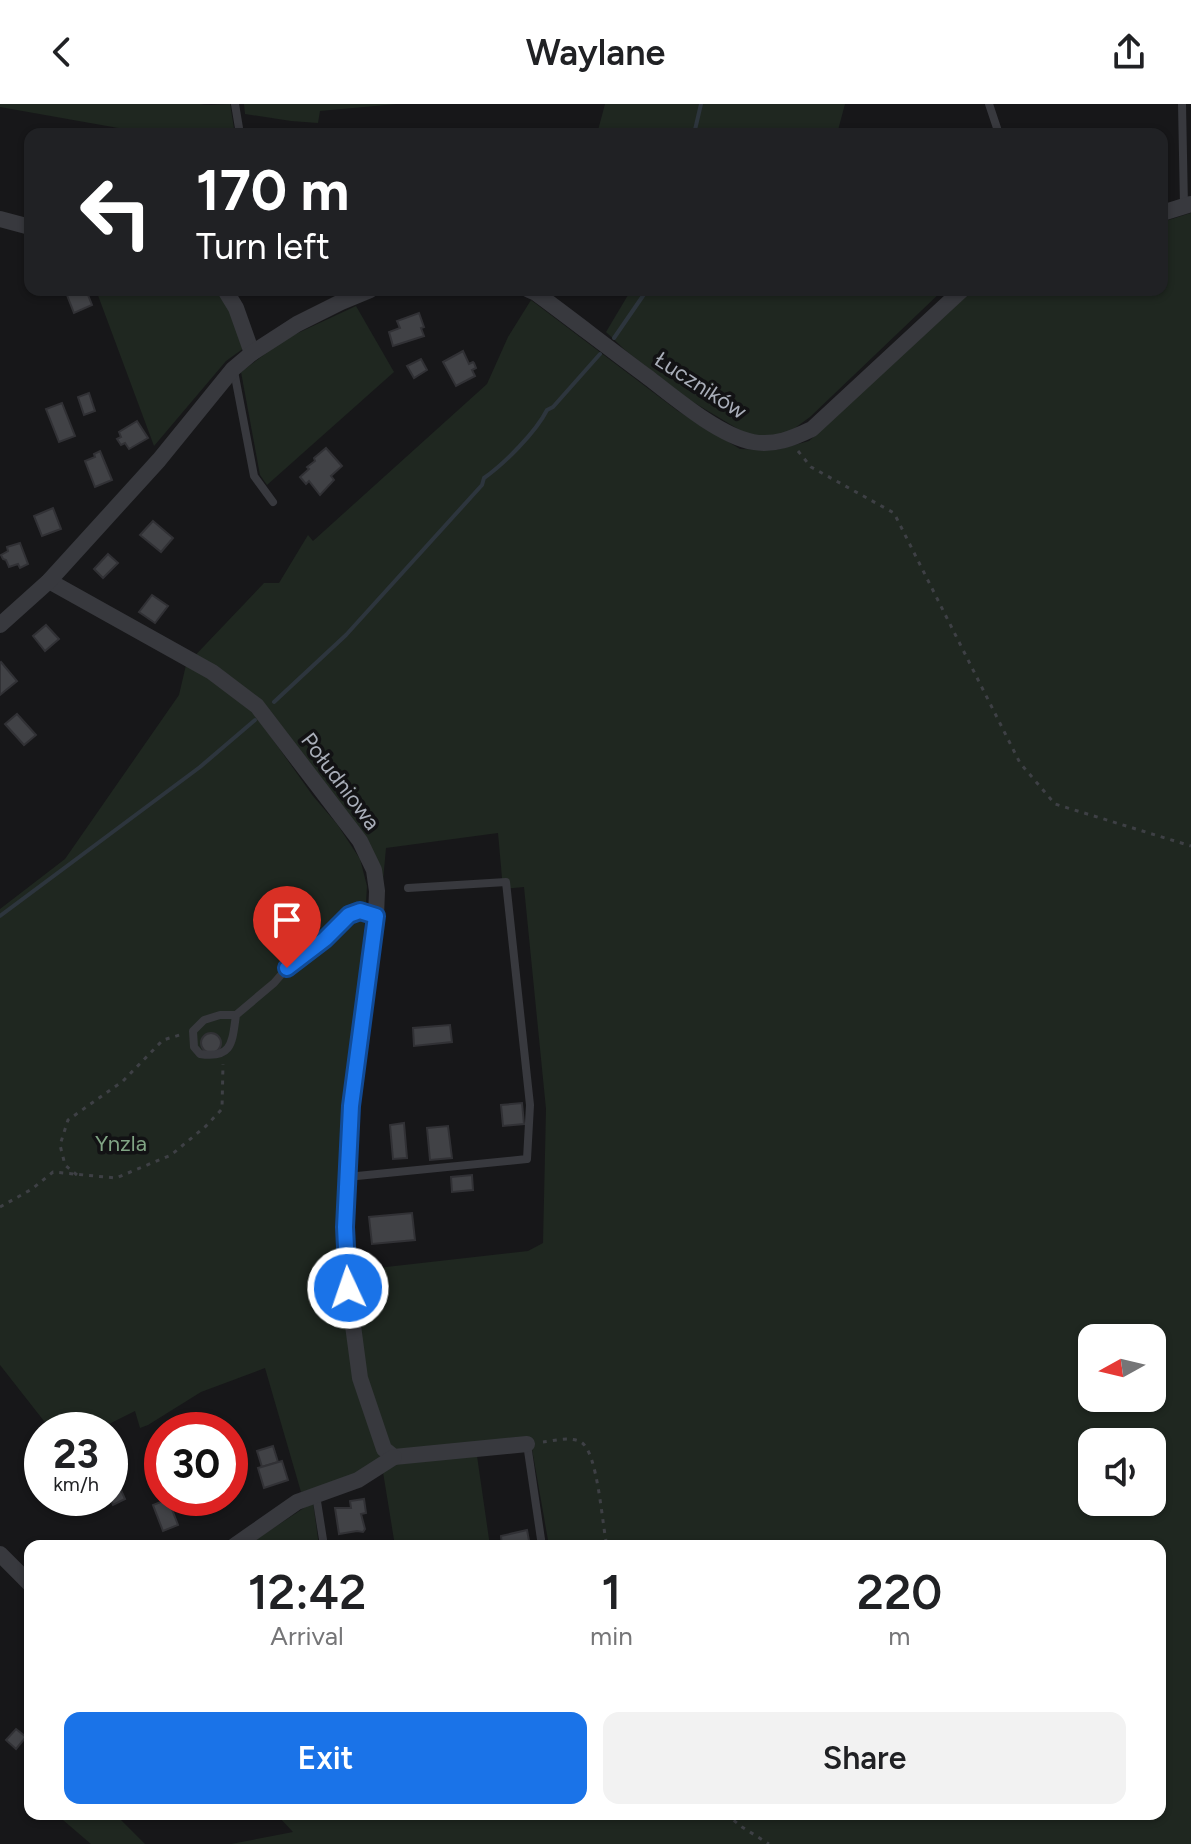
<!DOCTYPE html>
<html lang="en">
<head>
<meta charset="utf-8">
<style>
	body { margin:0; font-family:Figtree,sans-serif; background:#f2f2f2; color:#202124; height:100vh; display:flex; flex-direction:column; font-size:30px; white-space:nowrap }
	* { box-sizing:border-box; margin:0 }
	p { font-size:26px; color:#757577 }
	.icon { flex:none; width:44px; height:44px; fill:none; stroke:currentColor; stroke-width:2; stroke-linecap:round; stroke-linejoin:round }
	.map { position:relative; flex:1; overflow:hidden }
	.side { position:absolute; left:24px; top:1436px; width:1142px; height:280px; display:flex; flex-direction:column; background:#fff; border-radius:16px; box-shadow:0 2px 6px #0004 }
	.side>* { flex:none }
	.banner { position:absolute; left:24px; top:24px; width:1144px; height:168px; border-radius:16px; box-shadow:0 2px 6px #0004; background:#202124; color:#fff; overflow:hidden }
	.needle { width:52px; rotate:262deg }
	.controls { position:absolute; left:1078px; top:1220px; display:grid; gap:16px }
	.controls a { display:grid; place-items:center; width:88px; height:88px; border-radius:16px; background:#fff; box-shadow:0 2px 6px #0004; font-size:40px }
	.speed { position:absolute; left:24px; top:1308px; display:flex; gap:16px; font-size:40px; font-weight:700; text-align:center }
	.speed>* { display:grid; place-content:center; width:104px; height:104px; border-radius:50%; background:#fff; box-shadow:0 2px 6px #0004; line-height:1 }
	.speed small { font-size:20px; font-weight:400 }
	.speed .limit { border:12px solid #d22; background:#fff; color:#111 }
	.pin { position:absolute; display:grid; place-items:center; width:68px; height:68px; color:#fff; margin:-82px -34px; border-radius:50% 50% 50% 0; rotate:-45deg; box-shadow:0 0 8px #0007 }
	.pin .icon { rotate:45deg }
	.me { position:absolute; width:88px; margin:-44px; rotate:357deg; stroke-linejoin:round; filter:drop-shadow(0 0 6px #0008) }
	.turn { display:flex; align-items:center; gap:28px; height:168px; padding:0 40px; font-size:36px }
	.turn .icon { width:104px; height:104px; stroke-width:2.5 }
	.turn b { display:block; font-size:56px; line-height:68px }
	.eta { display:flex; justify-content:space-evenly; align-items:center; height:136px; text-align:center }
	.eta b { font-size:48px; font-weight:600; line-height:56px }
	.primary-button { display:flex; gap:16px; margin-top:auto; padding:16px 40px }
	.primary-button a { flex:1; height:92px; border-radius:16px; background:#1a73e8; color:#fff; font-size:32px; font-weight:600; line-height:92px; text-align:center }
	.primary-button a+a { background:#f2f2f2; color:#202124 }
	header { display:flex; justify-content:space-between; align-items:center; height:104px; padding:0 40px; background:#fff; font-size:36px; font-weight:600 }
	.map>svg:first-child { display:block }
	.green { fill:#1f2720; fill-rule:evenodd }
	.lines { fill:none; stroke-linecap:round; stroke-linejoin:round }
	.stream { stroke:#2d353d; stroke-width:4 }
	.building { fill:#414246; stroke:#313135; stroke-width:2 }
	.path { stroke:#3e4045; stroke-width:3; stroke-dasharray:4 6; stroke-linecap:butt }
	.service { stroke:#38393e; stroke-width:8 }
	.minor { stroke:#38393e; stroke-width:16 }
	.route-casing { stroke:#114b97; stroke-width:20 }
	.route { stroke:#1a73e8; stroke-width:14 }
	.labels { text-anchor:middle; stroke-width:7; stroke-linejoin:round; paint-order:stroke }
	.street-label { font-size:22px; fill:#a9aeb9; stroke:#121214 }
	.park-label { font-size:22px; fill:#80a484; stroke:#121214 }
</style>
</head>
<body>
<header><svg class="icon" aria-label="back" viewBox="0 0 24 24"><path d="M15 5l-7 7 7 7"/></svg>Waylane<svg class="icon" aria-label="share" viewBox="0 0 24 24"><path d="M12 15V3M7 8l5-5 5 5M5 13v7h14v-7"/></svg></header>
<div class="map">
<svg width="1191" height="1740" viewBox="0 0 1191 1740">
	<rect width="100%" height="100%" fill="#171719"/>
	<g class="green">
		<path d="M 0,0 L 200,0 C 212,2 218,0 230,0 L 235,30 L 152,30 L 0,3 Z"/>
		<path d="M 244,0 L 397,0 L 320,7 L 318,19 L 291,17 L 245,10 Z"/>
		<path d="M 605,0 L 845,0 L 837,30 L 597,30 Z"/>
		<path d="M 1191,109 L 1191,1740 L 231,1740 L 293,1728 L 276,1710 L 1160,1710 L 1160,1442 L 549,1442 L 532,1345 L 477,1352 L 490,1442 L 395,1442 L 383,1368 L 301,1388 L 265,1264 L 201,1288 L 148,1321 L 140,1324 L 135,1307 L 97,1326 L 51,1326 L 0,1261 L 0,805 L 65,755 L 179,591 L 186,561 L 264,479 L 279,479 L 308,431 L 313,437 L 487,280 L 508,233 L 531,196 L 678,307 L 740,345 L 776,346 L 809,337 L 973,186 L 1162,186 L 1162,118 ZM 264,623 L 383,777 L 386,744 L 498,729 L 503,785 L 524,783 L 546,1005 L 543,1139 L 528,1147 L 342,1168 L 347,991 L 365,816 L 367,782 L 360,755 L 337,720 L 313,692 ZM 1092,1234 L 1152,1234 L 1152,1294 L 1092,1294 ZM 1092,1338 L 1152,1338 L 1152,1398 L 1092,1398 Z"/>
		<path d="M 96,186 L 213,186 C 231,199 236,224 244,244 L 226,257 L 154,342 Z"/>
		<path d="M 631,186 L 943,186 L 810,313 L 788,329 L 768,333 L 748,331 L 688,295 L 625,246 L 606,228 Z"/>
		<path d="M 356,202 L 394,268 L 267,381 L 260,371 L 241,268 L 285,235 Z"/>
		<path d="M 313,1398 L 319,1442 L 246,1442 Z"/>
		<path d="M 56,1710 L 115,1710 L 145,1740 L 91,1740 Z"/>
	</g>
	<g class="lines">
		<g class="stream">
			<path d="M 694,30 L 701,0"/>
			<path d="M 614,234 L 647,186"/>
			<path d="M 274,598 L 346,531 L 482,381 L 484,374 C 504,360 536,328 547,306 L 553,303 L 600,250"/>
			<path d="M 0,812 L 200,663 L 255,616"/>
		</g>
	</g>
	<g class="building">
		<path d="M 65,186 L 86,186 L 92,201 L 74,209 Z"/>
		<path d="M 419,209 L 424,223 L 421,224 L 424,232 L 393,242 L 389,228 L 400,224 L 397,217 Z"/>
		<path d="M 463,247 L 469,260 L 473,258 L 474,259 L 476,264 L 472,266 L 475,272 L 456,282 L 443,258 Z"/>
		<path d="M 421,255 L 427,266 L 414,274 L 407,262 Z"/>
		<path d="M 89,289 L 95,307 L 84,311 L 78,293 Z"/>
		<path d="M 62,299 L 75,332 L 59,338 L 46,305 Z"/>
		<path d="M 137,317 L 148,334 L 129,345 L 125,339 L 121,341 L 117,335 L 121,333 L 119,328 Z"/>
		<path d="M 326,344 L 342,362 L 331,372 L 334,376 L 320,391 L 309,377 L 306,380 L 300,373 L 309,365 L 307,363 L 315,357 L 314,354 Z"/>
		<path d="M 100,347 L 112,376 L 95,383 L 85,357 L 95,353 L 94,350 Z"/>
		<path d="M 53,404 L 61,425 L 42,432 L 34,412 Z"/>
		<path d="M 153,417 L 173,434 L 161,448 L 140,431 Z"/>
		<path d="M 20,439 L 28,460 L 20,464 L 18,460 L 9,463 L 6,456 L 3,455 L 1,451 L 8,447 L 7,443 Z"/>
		<path d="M 108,450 L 118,459 L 103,474 L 94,465 Z"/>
		<path d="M 152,491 L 168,502 L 155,519 L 139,508 Z"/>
		<path d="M 46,521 L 59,535 L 45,547 L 33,532 Z"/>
		<path d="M 1,558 L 17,577 L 0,591 L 0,559 Z"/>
		<path d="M 17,610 L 36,631 L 24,641 L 5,620 Z"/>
		<path d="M 450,921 L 452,938 L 414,942 L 413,924 Z"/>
		<circle cx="211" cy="939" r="10"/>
		<path d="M 522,999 L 524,1020 L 503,1022 L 501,1001 Z"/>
		<path d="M 404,1019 L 407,1054 L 393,1055 L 390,1021 Z"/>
		<path d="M 448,1022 L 452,1054 L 430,1056 L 427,1024 Z"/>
		<path d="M 472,1071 L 473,1086 L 452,1088 L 451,1073 Z"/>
		<path d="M 412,1109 L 415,1136 L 372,1140 L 369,1113 Z"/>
		<path d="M 273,1342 L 278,1358 L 262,1363 L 257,1347 Z"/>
		<path d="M 282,1357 L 288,1376 L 264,1384 L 258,1364 Z"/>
		<path d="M 116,1375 L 125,1395 L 113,1401 L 110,1394 L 110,1378 Z"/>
		<path d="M 168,1395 L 178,1421 L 163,1427 L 153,1401 Z"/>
		<path d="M 364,1395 L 366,1409 L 361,1410 L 365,1425 L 363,1428 L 357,1427 L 339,1430 L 335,1404 L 351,1404 L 350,1397 Z"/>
		<path d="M 527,1426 L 530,1442 L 502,1442 L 501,1432 Z"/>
		<path d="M 16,1625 L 26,1633 L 16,1645 L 6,1636 Z"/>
	</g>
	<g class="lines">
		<g class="path">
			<path d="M 798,347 L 811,363 L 894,409 L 1020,659 L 1055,700 L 1191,742"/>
			<path d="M 77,1071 L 65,1061 L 60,1041 L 68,1016 L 123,977 L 163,936 L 183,930"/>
			<path d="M 0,1103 L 32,1085 L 53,1068 L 116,1074 L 171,1051 L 206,1022 L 222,1005 L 223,960"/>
			<path d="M 543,1338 C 553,1337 571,1332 581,1338 C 598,1348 602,1421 607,1442"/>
			<path d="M 726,1710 L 742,1723 L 769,1740"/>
		</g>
		<g class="service">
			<path d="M 235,0 L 240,30"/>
			<path d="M 989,0 L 999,30"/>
			<path d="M 1182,0 L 1184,102"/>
			<path d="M 234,267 L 254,372 L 273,398"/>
			<path d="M 236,911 C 232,938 233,955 200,950 L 194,943 L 193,927 L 204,916 L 220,911 L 236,911 L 274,879 L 287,864 L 325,835 L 349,811 L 360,807 L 376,812"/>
			<path d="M 347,1073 L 527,1055 L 530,1001 L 506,778 L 408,784"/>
			<path d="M 527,1340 L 542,1442"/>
			<path d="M 316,1391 L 324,1442"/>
		</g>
		<g class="minor">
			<path d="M 1162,109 L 1191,100"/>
			<path d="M 0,115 L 30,123"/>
			<path d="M 225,186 L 236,204 L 252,249"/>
			<path d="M 529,186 L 536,189 C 574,217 611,246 649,274 C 676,295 720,332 753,338 C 775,342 793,334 812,325 L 962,186"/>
			<path d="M 49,477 L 212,568 L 257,602 L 360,737 L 374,766 L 377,787 L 376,812 L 351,1002 L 345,1123 L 348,1184 L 360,1274 L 384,1345 L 394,1353 L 527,1340"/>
			<path d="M 0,521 L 49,477 L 159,356 L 233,265 L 252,249 L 297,220 L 341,198 L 370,186"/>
			<path d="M 234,1442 L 297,1398 L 358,1376 L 394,1353"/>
			<path d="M 0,1450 L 30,1480"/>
		</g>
	</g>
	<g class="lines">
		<defs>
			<path id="route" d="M 287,864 L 325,835 L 349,811 L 360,807 L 376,812 L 351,1002 L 345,1123 L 348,1184"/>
		</defs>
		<use href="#route" class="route-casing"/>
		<use href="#route" class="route"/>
	</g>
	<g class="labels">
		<g class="street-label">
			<text transform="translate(701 281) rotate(33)" y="8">Łuczników</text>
			<text transform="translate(341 677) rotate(53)" y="8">Południowa</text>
		</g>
		<g class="park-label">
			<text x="121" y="1047">Ynzla</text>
		</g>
	</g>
</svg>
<div class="controls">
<a><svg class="needle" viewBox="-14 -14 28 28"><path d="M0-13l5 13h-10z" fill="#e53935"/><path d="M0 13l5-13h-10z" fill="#757577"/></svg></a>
<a><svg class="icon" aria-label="sound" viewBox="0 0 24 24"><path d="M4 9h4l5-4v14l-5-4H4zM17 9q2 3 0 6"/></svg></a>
</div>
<div class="speed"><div>23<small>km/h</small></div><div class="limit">30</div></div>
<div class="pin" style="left:287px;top:864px;background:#d93025"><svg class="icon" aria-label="arrive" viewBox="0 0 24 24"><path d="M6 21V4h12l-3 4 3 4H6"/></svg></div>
<svg class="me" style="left:348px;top:1184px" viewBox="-20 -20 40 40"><circle r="17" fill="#1a73e8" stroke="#fff" stroke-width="3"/><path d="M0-11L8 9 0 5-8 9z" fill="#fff"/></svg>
<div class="banner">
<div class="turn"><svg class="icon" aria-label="left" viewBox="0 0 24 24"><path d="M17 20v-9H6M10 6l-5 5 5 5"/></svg><div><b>170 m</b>Turn left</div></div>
</div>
<section class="side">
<div class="eta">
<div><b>12:42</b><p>Arrival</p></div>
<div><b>1</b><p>min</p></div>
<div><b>220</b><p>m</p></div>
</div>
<div class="primary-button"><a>Exit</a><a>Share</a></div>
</section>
</div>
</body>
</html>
